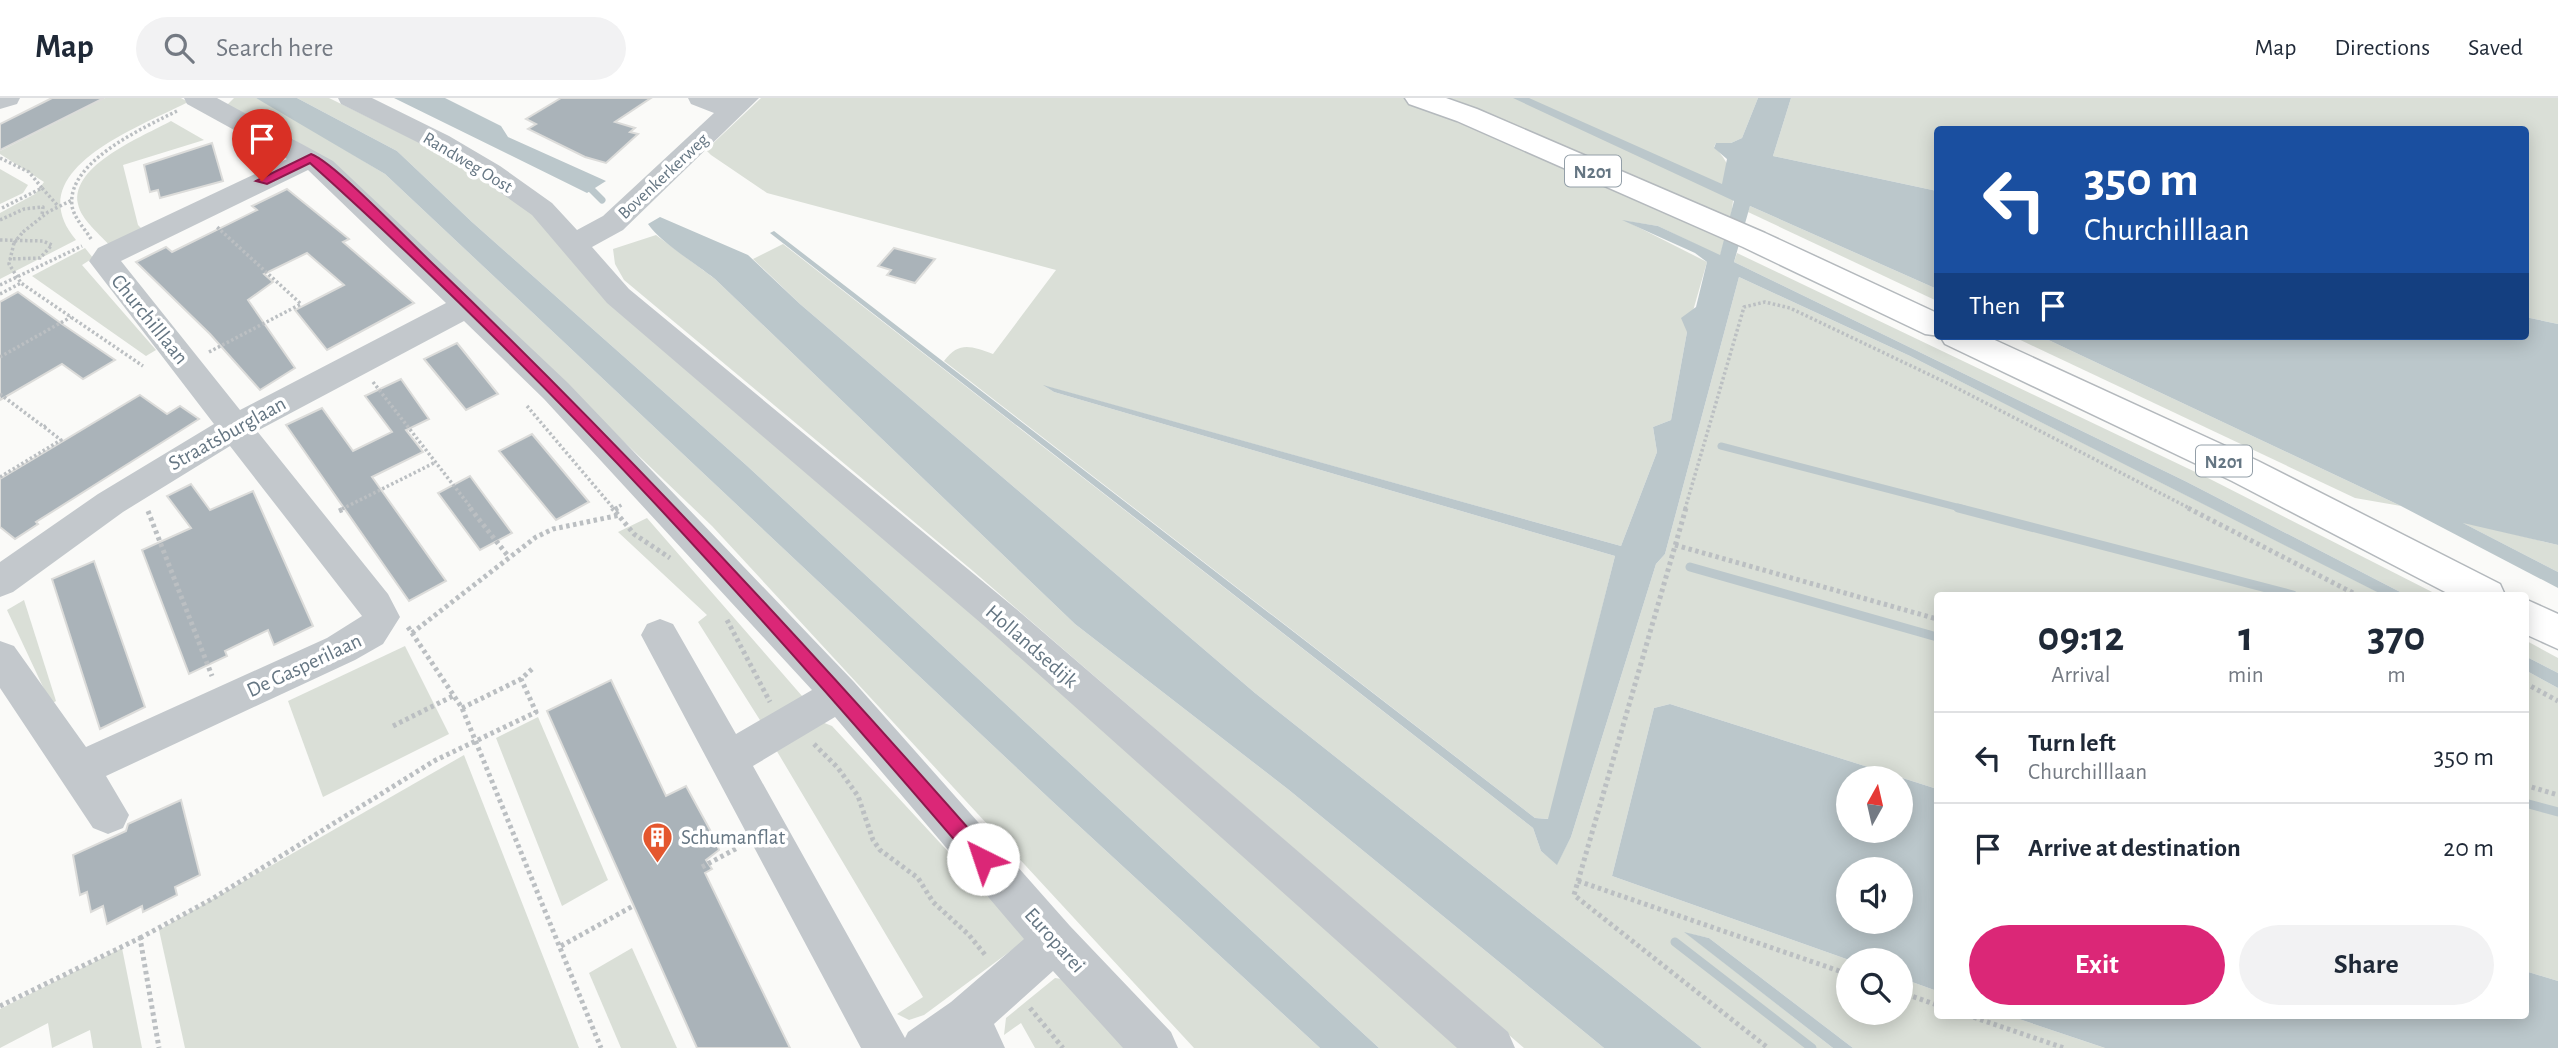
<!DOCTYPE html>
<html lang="en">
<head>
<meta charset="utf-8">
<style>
	body { margin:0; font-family:"Alegreya Sans",sans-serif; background:#f2f2f3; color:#1f2937; height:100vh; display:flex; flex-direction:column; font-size:26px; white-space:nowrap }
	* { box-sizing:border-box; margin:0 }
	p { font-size:23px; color:#747a83 }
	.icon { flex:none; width:38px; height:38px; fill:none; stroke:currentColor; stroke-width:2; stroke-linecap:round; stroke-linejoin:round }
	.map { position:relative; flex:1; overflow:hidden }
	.panel { position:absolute; left:1934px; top:494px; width:595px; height:427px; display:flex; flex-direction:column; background:#fff; border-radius:7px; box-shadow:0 4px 18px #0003 }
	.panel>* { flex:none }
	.top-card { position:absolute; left:1934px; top:28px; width:595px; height:214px; border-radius:7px; box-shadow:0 4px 18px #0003; background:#1a4fa0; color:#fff; overflow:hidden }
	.needle { width:46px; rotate:8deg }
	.tools { position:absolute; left:1836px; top:668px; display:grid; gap:14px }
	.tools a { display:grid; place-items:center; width:77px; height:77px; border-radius:50%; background:#fff; box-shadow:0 4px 18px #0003; font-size:35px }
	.pin { position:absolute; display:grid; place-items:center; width:60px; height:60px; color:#fff; margin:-72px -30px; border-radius:50% 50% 50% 0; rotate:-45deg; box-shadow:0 0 7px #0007 }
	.pin .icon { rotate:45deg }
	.me { position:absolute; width:77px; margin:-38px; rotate:319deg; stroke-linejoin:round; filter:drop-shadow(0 0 5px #0008) }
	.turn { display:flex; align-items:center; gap:24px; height:147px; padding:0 35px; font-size:32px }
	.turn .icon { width:91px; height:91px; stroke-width:2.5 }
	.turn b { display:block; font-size:49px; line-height:60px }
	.then { display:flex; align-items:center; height:66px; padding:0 35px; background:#0003; gap:14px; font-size:26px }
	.eta { display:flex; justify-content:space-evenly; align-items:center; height:119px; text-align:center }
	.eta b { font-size:42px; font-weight:700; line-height:49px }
	.primary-button { display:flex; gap:14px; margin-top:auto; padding:14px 35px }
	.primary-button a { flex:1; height:80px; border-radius:42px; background:#db2777; color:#fff; font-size:28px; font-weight:700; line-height:80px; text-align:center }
	.primary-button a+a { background:#f2f2f3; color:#1f2937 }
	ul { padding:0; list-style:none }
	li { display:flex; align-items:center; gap:21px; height:91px; padding:0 35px; border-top:2px solid #e0e1e3 }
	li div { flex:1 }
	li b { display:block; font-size:26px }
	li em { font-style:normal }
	header { display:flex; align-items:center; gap:42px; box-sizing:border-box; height:98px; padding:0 35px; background:#fff; border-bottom:2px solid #e0e1e3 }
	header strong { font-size:33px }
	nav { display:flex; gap:38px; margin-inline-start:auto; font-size:24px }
	.search { width:490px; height:63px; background:#f2f2f3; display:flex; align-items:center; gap:18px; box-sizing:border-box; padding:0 24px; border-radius:38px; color:#747a83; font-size:26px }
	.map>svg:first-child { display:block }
	.green { fill:#dadfd7 }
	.water { fill:#bbc7cb; fill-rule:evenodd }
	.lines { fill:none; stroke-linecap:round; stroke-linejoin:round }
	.stream-far1 { stroke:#bbc7cb; stroke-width:7 }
	.stream { stroke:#bbc7cb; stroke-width:9 }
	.building { fill:#aab3b9; stroke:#dcdcda; stroke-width:2 }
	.highway-casing { stroke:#b4b9bd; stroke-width:3 }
	.path-far1 { stroke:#bbbfc2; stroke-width:3.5; stroke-dasharray:2.5 2.5; stroke-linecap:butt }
	.path { stroke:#bbbfc2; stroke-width:5; stroke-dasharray:3.5 3.5; stroke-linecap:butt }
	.minor { fill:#c3c8cc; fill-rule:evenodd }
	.highway { fill:#fff; fill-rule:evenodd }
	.path-bridge { stroke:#bbbfc2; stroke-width:3.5; stroke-dasharray:2.5 2.5; stroke-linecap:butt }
	.route { fill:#db2777; stroke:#8e194d; stroke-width:2 }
	.labels { text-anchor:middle; stroke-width:7; stroke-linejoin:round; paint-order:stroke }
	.far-street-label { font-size:18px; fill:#657683; stroke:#fff }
	.shield { fill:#fff; stroke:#939fa8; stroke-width:2 }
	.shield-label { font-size:19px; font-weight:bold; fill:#657683 }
	.street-label { font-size:21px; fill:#657683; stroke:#fff }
	.poi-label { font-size:21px; fill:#657683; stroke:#fff; text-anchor:start }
</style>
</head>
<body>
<header>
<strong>Map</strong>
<div class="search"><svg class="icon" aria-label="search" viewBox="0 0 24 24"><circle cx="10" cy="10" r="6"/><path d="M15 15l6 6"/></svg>Search here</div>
<nav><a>Map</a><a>Directions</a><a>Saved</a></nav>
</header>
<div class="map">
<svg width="2558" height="950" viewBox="0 0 2558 950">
	<rect width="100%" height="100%" fill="#fafaf8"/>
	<g class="green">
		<path d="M 105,0 L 181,0 L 188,4 C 140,29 17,72 76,142 L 0,181 L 0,115 L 35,96 L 44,84 L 0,56 L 0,53 Z"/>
		<path d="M 234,0 L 256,0 L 271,7 L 385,76 L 1052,703 L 1320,950 L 1194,950 L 712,428 L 340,72 L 282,34 L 227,7 Z"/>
		<path d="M 297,0 L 329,0 L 462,65 L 541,122 L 1471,950 L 1379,950 L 745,366 L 472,124 L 397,53 Z"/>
		<path d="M 761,0 L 1758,0 L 1742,40 L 1731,45 L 1716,45 L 1714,49 C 1746,78 1731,122 1720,158 L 1658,128 L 1626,123 L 1707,164 L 1687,234 L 1671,322 L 1653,329 L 1657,354 L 1621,448 L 1045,288 L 1054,294 L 1615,458 L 1549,721 L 1535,720 L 944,263 C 959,243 971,248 993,256 L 1056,172 L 767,95 L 711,57 L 706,52 Z"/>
		<path d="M 1791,0 L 2558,0 L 2558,226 L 2525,219 L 2525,32 L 1937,32 L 1937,93 L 1773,58 Z"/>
		<path d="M 171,23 L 204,42 L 123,67 L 138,127 L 144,133 L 111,149 C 101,137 81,122 78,106 C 70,67 144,38 171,23 Z"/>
		<path d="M 0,71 L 28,87 L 23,95 L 0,106 Z"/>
		<path d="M 1750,108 L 1937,191 L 1937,203 L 1748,114 Z"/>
		<path d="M 656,137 L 715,181 L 1075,526 L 1289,692 L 1604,950 L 1524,950 L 973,473 L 624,182 L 615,166 L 613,151 Z"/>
		<path d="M 783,146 L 1533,730 L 1541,753 L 1557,766 L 1571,739 L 1656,466 L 1665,456 L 1739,179 L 1910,258 L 2384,497 L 1937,497 L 1937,691 L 1670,606 L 1654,610 L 1612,778 L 1852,863 L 1848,863 L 1848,915 L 1900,915 L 1901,880 L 1937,893 L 1937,917 L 2007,917 L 2105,950 L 1853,950 L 1709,840 L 1686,835 L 1833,950 L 1702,950 L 1255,595 L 800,206 L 753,161 Z"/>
		<path d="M 85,150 L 93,160 L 82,167 L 156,252 L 146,258 L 32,178 Z"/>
		<path d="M 1737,155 L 2210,381 L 2438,497 L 2406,497 L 2185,383 L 1734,164 Z"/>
		<path d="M 2012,238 L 2040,238 L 2401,408 L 2355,400 Z"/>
		<path d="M 647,420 L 809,606 L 765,630 L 698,524 L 707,517 L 618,434 Z"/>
		<path d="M 2459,423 L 2558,447 L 2558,474 Z"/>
		<path d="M 24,502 L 56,603 L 51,606 L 7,512 Z"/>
		<path d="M 2525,542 L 2558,560 L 2558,575 L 2525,558 Z"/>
		<path d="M 405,548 L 449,636 L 323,699 L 288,603 Z"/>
		<path d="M 2525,572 L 2558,590 L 2558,883 L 2525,873 Z"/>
		<path d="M 538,619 L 608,782 L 562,808 L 496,640 Z"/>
		<path d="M 822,624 L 832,628 L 1028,840 L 924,917 L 909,922 L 897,916 L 923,899 L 775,650 Z"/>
		<path d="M 464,657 L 579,950 L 185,950 L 159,832 Z"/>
		<path d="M 122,850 L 142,950 L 93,950 L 90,932 L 52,950 L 48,925 L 0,950 L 0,911 Z"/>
		<path d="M 632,850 L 677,950 L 621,950 L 589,875 Z"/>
		<path d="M 1055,880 L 1062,881 L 1129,950 L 1035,950 L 1021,925 L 1004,937 L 1006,920 Z"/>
	</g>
	<g class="water">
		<path d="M 256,0 L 297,0 L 397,53 L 472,124 L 745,366 L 1379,950 L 1320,950 L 1052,703 L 385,76 Z"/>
		<path d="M 394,0 L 445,0 L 501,28 L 508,39 L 606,83 L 587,95 Z"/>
		<path d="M 1513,0 L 1529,0 L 1722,86 L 1727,61 L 1714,50 L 1716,45 L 1731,45 L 1742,40 L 1758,0 L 1791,0 L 1773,58 L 1937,93 L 1937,191 L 1750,108 L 1734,164 L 2185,383 L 2406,497 L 2383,497 L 1910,258 L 1739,179 L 1665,456 L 1656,466 L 1571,739 L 1557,767 L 1541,753 L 1533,730 L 770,135 L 774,133 L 1535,720 L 1548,721 L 1615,458 L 1054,294 L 1043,287 L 1621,448 L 1657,354 L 1653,329 L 1671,322 L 1687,234 L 1681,220 L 1696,209 L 1707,164 L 1695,155 L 1622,122 L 1658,128 L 1720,157 L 1734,103 Z"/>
		<path d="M 660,119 L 748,157 L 800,206 L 1255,595 L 1702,950 L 1604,950 L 1289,692 L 1075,526 L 715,181 C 695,165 661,145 648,126 Z"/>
		<path d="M 2525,219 L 2558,226 L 2558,447 L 2463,425 L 2558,474 L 2558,490 L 2401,408 L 2040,238 L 2525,238 Z"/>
		<path d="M 2525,558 L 2558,575 L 2558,590 L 2525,572 Z"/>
		<path d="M 1670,606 L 1937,691 L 1937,893 L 1901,880 L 1900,863 L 1852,863 L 1612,778 L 1654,610 ZM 1848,681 L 1900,681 L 1900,733 L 1848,733 ZM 1848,772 L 1900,772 L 1900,824 L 1848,824 Z"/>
		<path d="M 1684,834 L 1709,840 L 1853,950 L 1833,950 Z"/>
		<path d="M 2525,873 L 2558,883 L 2558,950 L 2105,950 L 2007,917 L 2525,917 Z"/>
	</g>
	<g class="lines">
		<g class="stream-far1">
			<path d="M 584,84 L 602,102"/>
			<path d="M 1721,348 L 1964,411"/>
		</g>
		<g class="stream">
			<path d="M 1958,410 L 2293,497"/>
			<path d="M 1690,469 L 1937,539"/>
			<path d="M 2525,705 L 2558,714"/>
			<path d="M 1675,844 L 1812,950"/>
		</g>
	</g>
	<g class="building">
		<path d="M 52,0 L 104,0 L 0,52 L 0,26 Z"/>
		<path d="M 561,0 L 651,0 L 615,24 L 635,30 L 630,34 L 638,36 L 606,65 L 585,59 L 528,31 L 536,26 L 526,21 Z"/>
		<path d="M 212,45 L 223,83 L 160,100 L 158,92 L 150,94 L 144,67 Z"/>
		<path d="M 287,91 L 349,141 L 343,144 L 414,205 L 327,252 L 295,212 L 344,187 L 307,155 L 264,176 L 273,184 L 248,202 L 295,270 L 260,292 L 210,236 L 136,164 L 166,149 L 172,154 L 257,112 L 252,108 Z"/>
		<path d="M 894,150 L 935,161 L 915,185 L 887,177 L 891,172 L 878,168 Z"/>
		<path d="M 18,194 L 62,226 L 115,262 L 83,281 L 62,266 L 0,302 L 0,204 Z"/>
		<path d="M 457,245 L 498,296 L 466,312 L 424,261 Z"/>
		<path d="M 401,281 L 429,321 L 406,332 L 423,354 L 372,379 L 446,483 L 409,503 L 286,327 L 322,310 L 353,353 L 392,334 L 365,298 Z"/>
		<path d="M 140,297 L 167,316 L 180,308 L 199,321 L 36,424 L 38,426 L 15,441 L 0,429 L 0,381 Z"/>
		<path d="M 532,336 L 589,404 L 556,422 L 499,353 Z"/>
		<path d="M 470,378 L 512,435 L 480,452 L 438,395 Z"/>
		<path d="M 191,386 L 210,412 L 253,393 L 313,528 L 274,547 L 268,532 L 225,553 L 227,558 L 189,576 L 142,452 L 191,430 L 167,398 Z"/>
		<path d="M 94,463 L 145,609 L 100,631 L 52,481 Z"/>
		<path d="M 611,582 L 666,698 L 686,688 L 716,743 L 719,752 L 706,762 L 712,771 L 705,775 L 790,950 L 697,950 L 547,613 Z"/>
		<path d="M 181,702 L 200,777 L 175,789 L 177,797 L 143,814 L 142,808 L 107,826 L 103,808 L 91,814 L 87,794 L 80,797 L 73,757 L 126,733 L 128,726 Z"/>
	</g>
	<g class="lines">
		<defs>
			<g id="highway">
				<path d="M 1405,0 L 1446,0 L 1477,11 L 1765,135 L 1937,215 L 1937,238 L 1986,238 L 2258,363 L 2500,486 L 2505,497 L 2451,497 L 2232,383 L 1945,246 L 1940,238 L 1925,236 L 1743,149 L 1457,23 L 1409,6 Z"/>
				<path d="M 2525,501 L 2558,516 L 2558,551 L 2525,536 Z"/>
			</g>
		</defs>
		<use href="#highway" class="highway-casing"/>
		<g class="path-far1">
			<path d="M 0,60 L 29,74 L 42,90 L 0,111"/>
			<path d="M 42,90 L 58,108"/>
			<path d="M 0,122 L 24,111 L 43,109 L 42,117"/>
			<path d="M 23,134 L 48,114 L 72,102"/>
			<path d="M 91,141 C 85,131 74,120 72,108 C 66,64 145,29 177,13"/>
			<path d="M 0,142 L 43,143 L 52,147 L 40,160 L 9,161"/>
			<path d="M 14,145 L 9,166 L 21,185 L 143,268"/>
			<path d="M 0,187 L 82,148"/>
			<path d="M 0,196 L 21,185"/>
			<path d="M 209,254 L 301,206 L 216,128"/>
			<path d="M 0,259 L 71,219"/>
			<path d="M 373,284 L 472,411"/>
			<path d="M 0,296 L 44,329 L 48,326"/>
			<path d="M 527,308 L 614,411"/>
			<path d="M 0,379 L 61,342 L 44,329"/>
			<path d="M 342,411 L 436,364"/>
			<path d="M 615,411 L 623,406"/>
			<path d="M 1685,411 L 1744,209 L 1765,204 L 1790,210 L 1949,286 L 2191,411"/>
		</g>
		<g class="path">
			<path d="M 470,410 L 508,458"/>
			<path d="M 612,410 L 614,412"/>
			<path d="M 618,410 L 614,412 L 634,436 L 670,460"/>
			<path d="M 1686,410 L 1574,797 L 1768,950"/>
			<path d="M 2188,410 L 2357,497"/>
			<path d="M 148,413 L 212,578"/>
			<path d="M 339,413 L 346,410"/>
			<path d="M 1675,447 L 1937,521"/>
			<path d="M 727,522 L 770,604"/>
			<path d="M 408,529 L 462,610 L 601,950"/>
			<path d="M 412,535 L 536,439 L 553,431 L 620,417"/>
			<path d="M 2525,585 L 2558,603"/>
			<path d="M 462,610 L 521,581"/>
			<path d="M 393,628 L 453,598"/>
			<path d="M 814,646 L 838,670 L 858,698 L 873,742 L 880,752 L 918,780 L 933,804 L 969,837 L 986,858"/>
			<path d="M 2525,687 L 2558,697"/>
			<path d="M 702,769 L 739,749"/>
			<path d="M 1578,783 L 1848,876"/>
			<path d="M 140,840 L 212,801 L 434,663 L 536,614 L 521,581 L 532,571"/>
			<path d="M 561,848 L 633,808"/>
			<path d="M 1900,894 L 1937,907"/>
			<path d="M 0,908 L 140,840 L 159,950"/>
			<path d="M 1030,910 L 1063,950"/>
			<path d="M 1967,917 L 2064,950"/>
		</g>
		<g class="minor">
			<path d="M 0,0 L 20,0 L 17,6 L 0,11 Z"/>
			<path d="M 184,0 L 217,0 L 333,63 L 568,285 L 854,584 L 1070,828 L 1171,934 L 1178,950 L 1123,950 L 1053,873 L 994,926 L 1005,950 L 861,950 L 641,537 L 647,526 L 660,521 L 673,526 L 736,636 L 812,592 L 544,301 L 464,223 L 257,333 L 388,496 L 400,519 L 383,546 L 355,562 L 106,678 L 129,717 L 123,730 L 108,736 L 93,730 L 0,590 L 0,543 L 14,548 L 86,649 L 327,540 L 362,518 L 230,348 L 123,414 L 13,494 L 0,499 L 0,464 L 98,396 L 214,326 L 89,163 L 98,150 L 287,61 L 187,6 ZM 308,72 L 446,205 L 240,312 L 121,163 ZM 835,619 L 1024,841 L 951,904 L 908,934 L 905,940 L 753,668 Z"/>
			<path d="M 338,0 L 372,0 L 449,38 L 500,68 L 552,105 L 577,132 L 603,118 L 714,15 L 691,6 L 688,0 L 759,0 L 623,132 L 592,149 L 629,191 L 1015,510 L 1508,934 L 1515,950 L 1457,950 L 989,532 L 607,205 L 532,117 L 480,80 L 429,50 L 341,6 Z"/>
		</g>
		<use href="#highway" class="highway"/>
		<path class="path-bridge" d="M 14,145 L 23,134"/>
	</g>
	<path class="route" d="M 311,56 C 334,64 411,145 433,166 C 628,353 811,551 990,755 L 992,761 L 990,767 L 983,770 L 976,767 C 766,522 551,281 310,65 L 267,86 L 256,83 Z"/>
	<defs>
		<symbol id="building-pin" viewBox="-11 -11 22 30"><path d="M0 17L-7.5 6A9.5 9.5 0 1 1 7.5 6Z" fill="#e4572e" stroke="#fff"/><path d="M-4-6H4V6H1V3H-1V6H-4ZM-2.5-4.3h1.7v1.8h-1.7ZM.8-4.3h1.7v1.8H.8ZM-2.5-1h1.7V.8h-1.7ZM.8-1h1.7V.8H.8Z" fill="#fff"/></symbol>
	</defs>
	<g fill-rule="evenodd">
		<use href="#building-pin" x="640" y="722" width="35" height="47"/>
	</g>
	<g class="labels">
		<g class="far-street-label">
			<text transform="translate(468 64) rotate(31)" y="6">Randweg Oost</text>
			<text transform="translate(663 78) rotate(-43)" y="6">Bovenkerkerweg</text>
		</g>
		<g class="shield">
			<rect x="1565" y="57.5" width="56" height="31" rx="5"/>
			<rect x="2196" y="347.5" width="56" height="31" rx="5"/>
		</g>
		<g class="shield-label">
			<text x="1593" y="80">N201</text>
			<text x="2224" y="370">N201</text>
		</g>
		<g class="street-label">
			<text transform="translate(150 221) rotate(51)" y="7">Churchilllaan</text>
			<text transform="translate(227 335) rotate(-29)" y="7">Straatsburglaan</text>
			<text transform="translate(1032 548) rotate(41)" y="7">Hollandsedijk</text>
			<text transform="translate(304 567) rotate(-25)" y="7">De Gasperilaan</text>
			<text transform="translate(1055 842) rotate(48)" y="7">Europarei</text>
		</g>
		<g class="poi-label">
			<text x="681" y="746">Schumanflat</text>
		</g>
	</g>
</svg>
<div class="tools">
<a><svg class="needle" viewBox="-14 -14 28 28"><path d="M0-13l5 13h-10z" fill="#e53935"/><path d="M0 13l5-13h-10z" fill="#747a83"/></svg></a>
<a><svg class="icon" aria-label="sound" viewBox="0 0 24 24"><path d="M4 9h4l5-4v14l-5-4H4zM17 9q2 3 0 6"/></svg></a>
<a><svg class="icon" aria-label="search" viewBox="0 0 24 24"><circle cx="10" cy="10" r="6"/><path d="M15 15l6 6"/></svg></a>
</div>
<div class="pin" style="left:262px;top:83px;background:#d93025"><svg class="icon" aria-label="arrive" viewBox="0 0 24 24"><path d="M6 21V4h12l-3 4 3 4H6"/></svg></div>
<svg class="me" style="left:983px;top:761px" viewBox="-20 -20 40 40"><circle r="19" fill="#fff"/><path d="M0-13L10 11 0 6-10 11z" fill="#db2777"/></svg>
<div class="top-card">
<div class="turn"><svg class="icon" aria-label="left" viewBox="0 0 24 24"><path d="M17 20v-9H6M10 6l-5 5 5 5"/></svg><div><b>350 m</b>Churchilllaan</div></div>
<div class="then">Then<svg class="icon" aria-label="arrive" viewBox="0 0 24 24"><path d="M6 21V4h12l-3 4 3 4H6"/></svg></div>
</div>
<section class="panel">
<div class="eta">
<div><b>09:12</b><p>Arrival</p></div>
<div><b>1</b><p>min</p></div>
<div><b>370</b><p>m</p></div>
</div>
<ul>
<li><svg class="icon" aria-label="left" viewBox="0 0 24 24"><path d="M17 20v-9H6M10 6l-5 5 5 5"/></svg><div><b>Turn left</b><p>Churchilllaan</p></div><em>350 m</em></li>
<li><svg class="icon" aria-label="arrive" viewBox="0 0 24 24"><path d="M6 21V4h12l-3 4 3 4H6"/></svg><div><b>Arrive at destination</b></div><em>20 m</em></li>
</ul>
<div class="primary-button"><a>Exit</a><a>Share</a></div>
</section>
</div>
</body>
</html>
